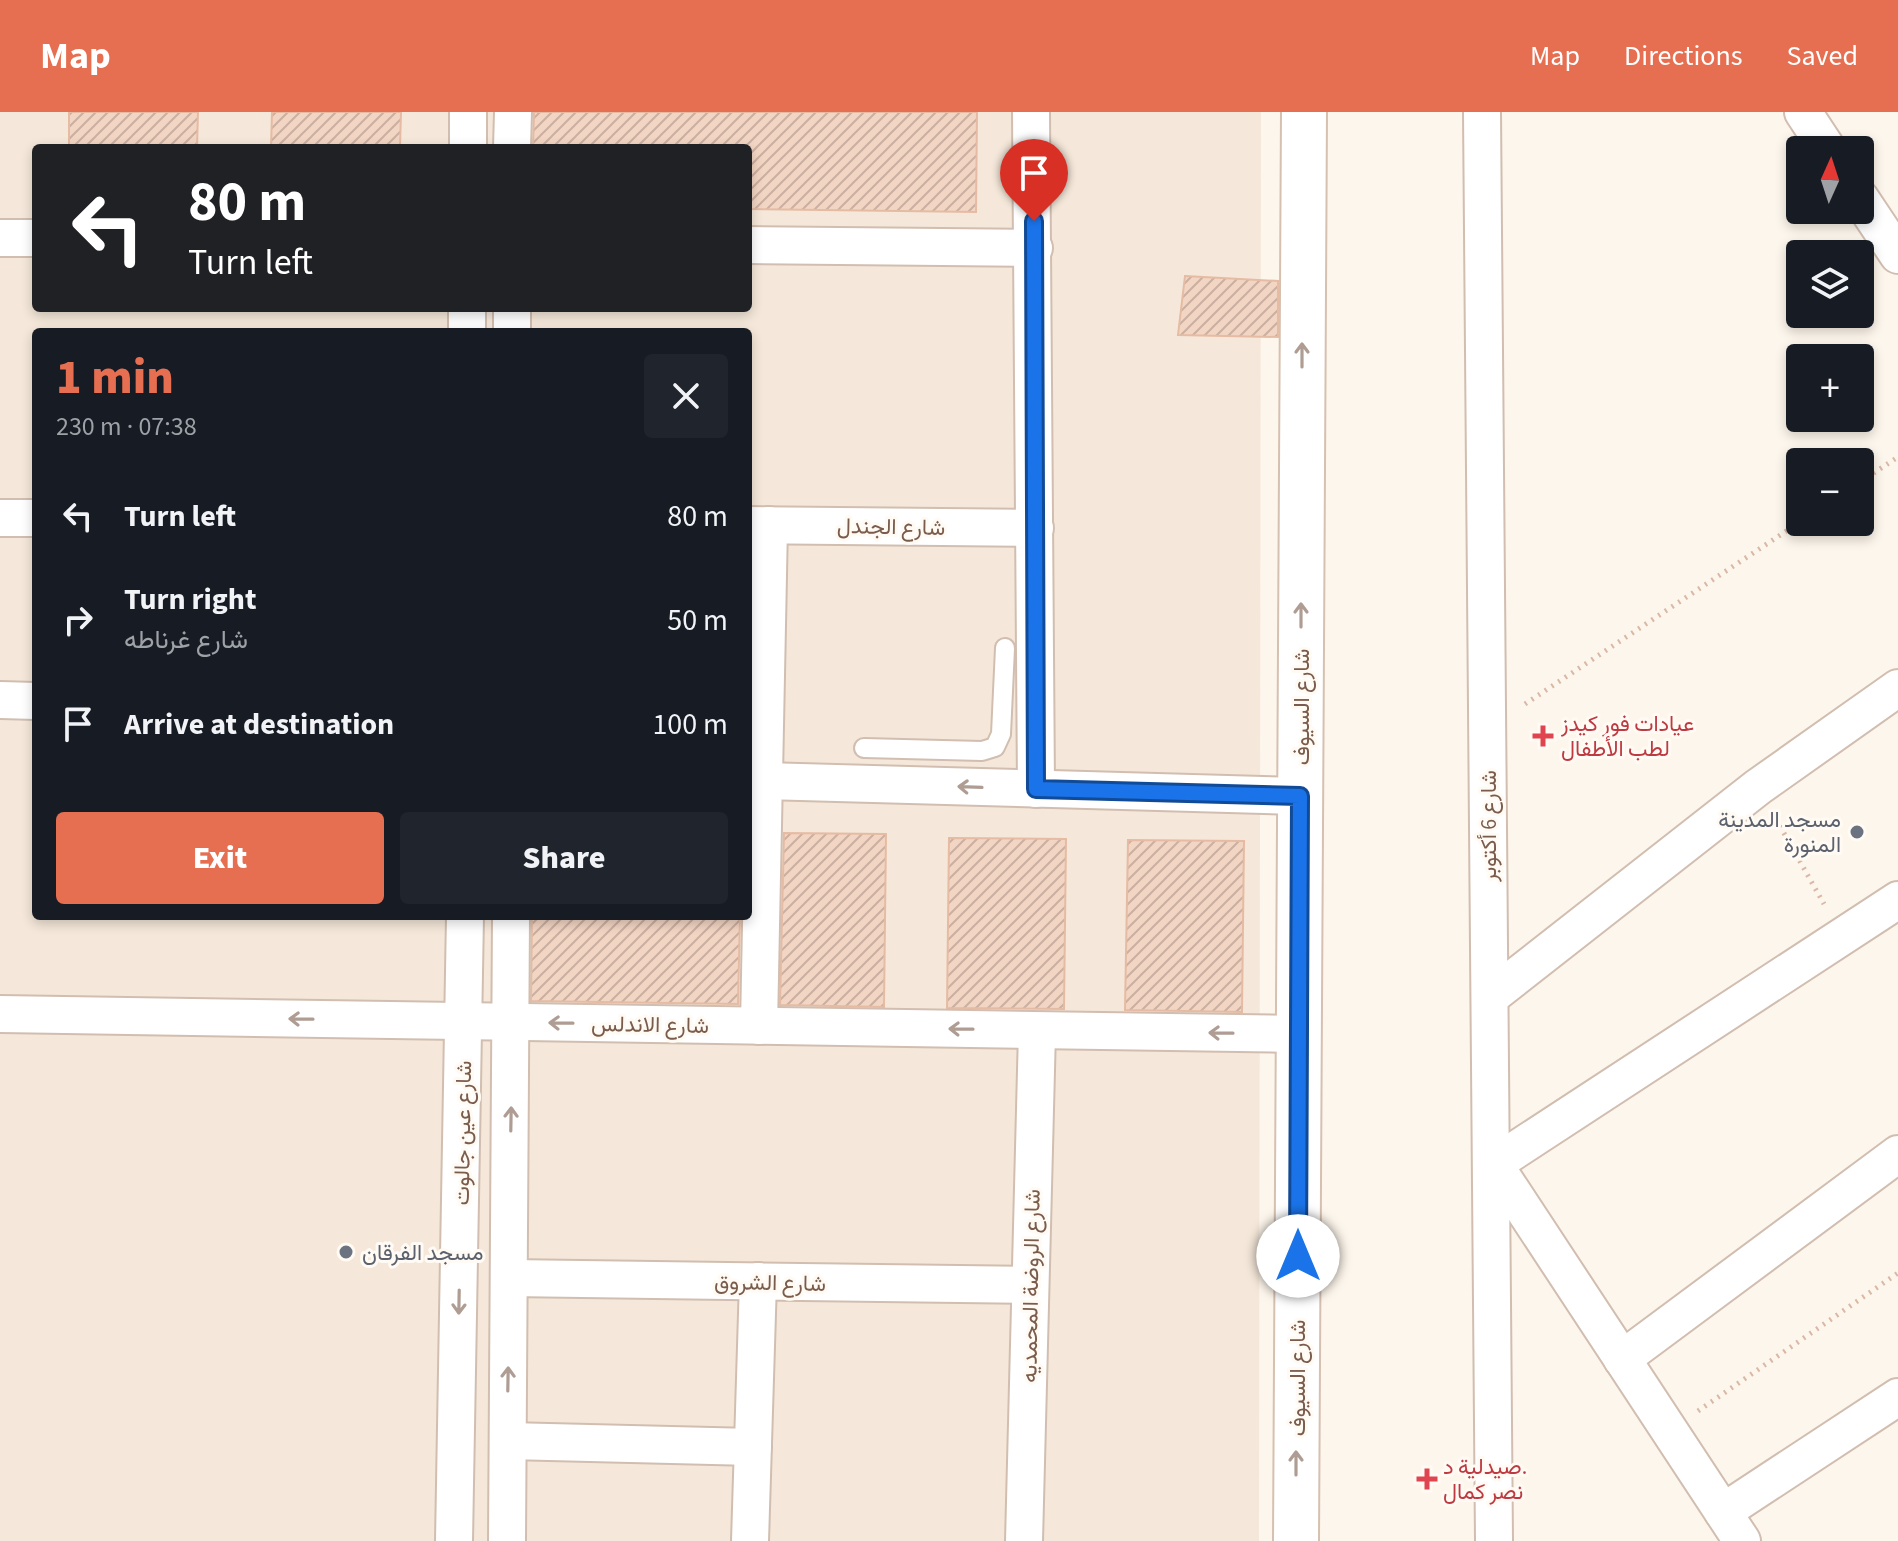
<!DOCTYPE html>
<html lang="en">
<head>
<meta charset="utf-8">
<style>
	body { margin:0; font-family:"Source Sans 3",Vazirmatn,sans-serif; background:#20242c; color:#f1f3f6; height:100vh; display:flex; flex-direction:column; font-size:30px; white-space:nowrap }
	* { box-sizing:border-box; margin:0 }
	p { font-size:26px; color:#9ea1a6 }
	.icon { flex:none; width:44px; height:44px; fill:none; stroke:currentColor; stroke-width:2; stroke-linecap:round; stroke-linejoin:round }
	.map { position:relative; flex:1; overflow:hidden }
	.side { position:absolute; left:32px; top:216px; width:720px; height:592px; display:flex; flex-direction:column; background:#171b24; border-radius:8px; box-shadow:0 4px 12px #0003 }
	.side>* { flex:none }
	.banner { position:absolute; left:32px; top:32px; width:720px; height:168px; border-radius:8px; box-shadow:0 4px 12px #0003; background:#202124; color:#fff; overflow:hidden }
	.needle { width:52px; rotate:3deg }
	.tools { position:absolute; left:1786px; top:24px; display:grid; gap:16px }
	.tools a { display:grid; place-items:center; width:88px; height:88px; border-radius:8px; background:#171b24; box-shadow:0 4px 12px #0003; font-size:40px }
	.pin { position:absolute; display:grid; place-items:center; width:68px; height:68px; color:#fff; margin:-82px -34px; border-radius:50% 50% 50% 0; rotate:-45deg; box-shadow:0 0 8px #0007 }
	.pin .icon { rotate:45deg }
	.me { position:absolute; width:88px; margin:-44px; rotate:0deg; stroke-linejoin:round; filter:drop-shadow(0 0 6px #0008) }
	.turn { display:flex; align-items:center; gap:28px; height:168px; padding:0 24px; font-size:36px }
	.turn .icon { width:104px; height:104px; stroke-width:2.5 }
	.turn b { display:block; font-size:56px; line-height:68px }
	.round { display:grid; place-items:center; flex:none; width:84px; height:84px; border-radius:8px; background:#20242c }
	.summary { display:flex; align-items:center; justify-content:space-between; height:136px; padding:0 24px }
	h1 { font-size:48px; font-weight:800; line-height:60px; color:#e76f51 }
	.cta { display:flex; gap:16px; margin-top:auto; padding:16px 24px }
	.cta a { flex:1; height:92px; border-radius:8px; background:#e76f51; color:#fff; font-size:32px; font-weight:800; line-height:92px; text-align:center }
	.cta a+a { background:#20242c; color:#f1f3f6 }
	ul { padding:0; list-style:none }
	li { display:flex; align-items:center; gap:24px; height:104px; padding:0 24px }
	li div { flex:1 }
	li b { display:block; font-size:30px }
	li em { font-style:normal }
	header { display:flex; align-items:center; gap:48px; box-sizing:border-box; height:112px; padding:0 40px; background:#e76f51; color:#fff }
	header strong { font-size:38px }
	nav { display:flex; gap:44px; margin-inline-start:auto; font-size:28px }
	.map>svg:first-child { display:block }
	.residential { fill:#f5e8da; fill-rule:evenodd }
	.building { fill:url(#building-hatch); stroke:#e6bba3; stroke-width:2 }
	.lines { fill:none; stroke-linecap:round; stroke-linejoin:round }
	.service-casing { stroke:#d1beb0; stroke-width:22 }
	.minor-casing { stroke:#d1beb0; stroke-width:40 }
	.secondary-casing { stroke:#d6c0b0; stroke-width:48 }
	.path { stroke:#d9b8a5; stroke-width:5; stroke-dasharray:2 6; stroke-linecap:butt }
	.service { stroke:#fff; stroke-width:18 }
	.minor { stroke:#fff; stroke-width:36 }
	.secondary { stroke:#fff; stroke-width:44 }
	.oneway { stroke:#af9d94 }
	.route-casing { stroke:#114b97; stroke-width:20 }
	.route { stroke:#1a73e8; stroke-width:14 }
	.health-dot { fill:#e0444e; stroke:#fffaf3; stroke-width:3 }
	.worship-dot { fill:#6b7280; stroke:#fffaf3; stroke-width:3 }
	.labels { text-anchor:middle; stroke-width:6; stroke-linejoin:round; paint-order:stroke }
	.street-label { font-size:22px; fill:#7a5c4d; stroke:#fffaf3 }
	.health-label { font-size:22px; fill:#be3a42; stroke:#fffaf3; text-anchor:start }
	.worship-label { font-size:22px; fill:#5b616d; stroke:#fffaf3; text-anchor:end }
</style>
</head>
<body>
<header>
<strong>Map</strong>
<nav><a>Map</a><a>Directions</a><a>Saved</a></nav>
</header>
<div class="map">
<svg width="1898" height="1429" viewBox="0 0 1898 1429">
	<defs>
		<pattern id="building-hatch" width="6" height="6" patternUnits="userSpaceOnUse" patternTransform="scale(2)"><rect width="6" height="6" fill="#f3d5c3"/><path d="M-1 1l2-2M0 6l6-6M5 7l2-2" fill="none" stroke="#cab0a1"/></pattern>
	</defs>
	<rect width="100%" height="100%" fill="#fdf6ec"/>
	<path class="residential" d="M 0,0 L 1261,0 L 1259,1429 L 0,1429 ZM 36,36 L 748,36 L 748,196 L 36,196 ZM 36,220 L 748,220 L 748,804 L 36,804 Z"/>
	<g class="building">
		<path d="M 69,0 L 198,0 L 197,36 L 69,36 Z"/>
		<path d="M 272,0 L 401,0 L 400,36 L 271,36 Z"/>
		<path d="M 534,0 L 977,0 L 976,100 L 748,97 L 748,36 L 533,36 Z"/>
		<path d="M 1185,164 L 1278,169 L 1278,225 L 1178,223 Z"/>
		<path d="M 784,721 L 886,722 L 884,895 L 780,893 Z"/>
		<path d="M 949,726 L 1066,727 L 1064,897 L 947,896 Z"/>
		<path d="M 1128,728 L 1244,729 L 1242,900 L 1125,898 Z"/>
		<path d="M 532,804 L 740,804 L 738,892 L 531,889 Z"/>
	</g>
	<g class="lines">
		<defs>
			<path id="service" d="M 864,636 L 982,639 L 995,635 L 1001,622 L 1005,536"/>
			<g id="minor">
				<path d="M 1031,0 L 1036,677"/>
				<path d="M 1482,0 L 1494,1429"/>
				<path d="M 1803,0 L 1828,38"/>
				<path d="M 468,36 L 468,0"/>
				<path d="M 512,36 L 513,0"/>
				<path d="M 1860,86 L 1898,143"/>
				<path d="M 0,126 L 36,126"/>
				<path d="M 748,133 L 1034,136"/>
				<path d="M 467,220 L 467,196"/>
				<path d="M 512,220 L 512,196"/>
				<path d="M 0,406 L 36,406"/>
				<path d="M 748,413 L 1035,416"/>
				<path d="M 0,588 L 36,589"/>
				<path d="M 764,669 L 1300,684"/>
				<path d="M 1490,885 L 1758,675 L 1898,576"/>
				<path d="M 0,902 L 1299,922"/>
				<path d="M 759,914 L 769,413"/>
				<path d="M 1494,1052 L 1742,1429"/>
				<path d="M 1491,1054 L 1898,788"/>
				<path d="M 509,1166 L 1030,1173"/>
				<path d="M 1622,1247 L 1898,1042"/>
				<path d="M 508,1329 L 753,1335"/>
				<path d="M 1723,1400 L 1898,1285"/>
				<path d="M 454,1429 L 465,804"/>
				<path d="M 507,1429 L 511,804"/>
				<path d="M 750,1429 L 758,1169"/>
				<path d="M 1024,1429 L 1037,919"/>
			</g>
			<path id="secondary" d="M 1296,1429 L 1304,0"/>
		</defs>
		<use href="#service" class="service-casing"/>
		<use href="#minor" class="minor-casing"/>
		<use href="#secondary" class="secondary-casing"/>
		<g class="path">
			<path d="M 1860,370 L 1898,345"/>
			<path d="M 1525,592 L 1800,410"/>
			<path d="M 1776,707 L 1824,792"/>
			<path d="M 1698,1299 L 1898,1161"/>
		</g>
		<use href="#service" class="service"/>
		<use href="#minor" class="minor"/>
		<use href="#secondary" class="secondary"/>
	</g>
	<defs><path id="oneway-shaft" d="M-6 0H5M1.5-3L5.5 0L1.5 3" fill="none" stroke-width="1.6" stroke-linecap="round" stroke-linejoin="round" transform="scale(2)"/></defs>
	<g class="oneway">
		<use href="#oneway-shaft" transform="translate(1302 243) rotate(-90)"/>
		<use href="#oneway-shaft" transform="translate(1301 503) rotate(-90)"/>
		<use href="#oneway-shaft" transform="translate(970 675) rotate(-178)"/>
		<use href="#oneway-shaft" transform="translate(301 907) rotate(-179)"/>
		<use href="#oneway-shaft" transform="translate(561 911) rotate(-179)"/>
		<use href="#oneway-shaft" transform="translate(961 917) rotate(-179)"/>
		<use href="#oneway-shaft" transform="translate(1221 921) rotate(-179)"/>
		<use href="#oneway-shaft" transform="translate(511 1007) rotate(-89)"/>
		<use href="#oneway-shaft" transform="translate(459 1190) rotate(91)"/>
		<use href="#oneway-shaft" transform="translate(508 1267) rotate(-89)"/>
		<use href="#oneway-shaft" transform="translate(1296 1351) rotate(-90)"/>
	</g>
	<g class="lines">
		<defs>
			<path id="route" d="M 1034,109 L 1036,677 L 1300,684 L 1298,1144"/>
		</defs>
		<use href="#route" class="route-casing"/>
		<use href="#route" class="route"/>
	</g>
	<g class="health-dot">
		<path d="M1539 612h8v8h8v8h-8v8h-8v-8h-8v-8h8z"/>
		<path d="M1423 1355h8v8h8v8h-8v8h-8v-8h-8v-8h8z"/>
	</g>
	<g class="worship-dot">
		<circle cx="1857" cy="720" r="8"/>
		<circle cx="346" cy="1140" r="8"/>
	</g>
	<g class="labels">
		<g class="street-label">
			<text transform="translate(891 414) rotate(1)" y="8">شارع الجندل</text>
			<text transform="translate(1301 595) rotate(-90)" y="8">شارع السيوف</text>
			<text transform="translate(1488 714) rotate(-90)" y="8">شارع 6 أكتوبر</text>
			<text transform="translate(650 912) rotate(1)" y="8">شارع الاندلس</text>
			<text transform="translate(462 1021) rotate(-89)" y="8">شارع عين جالوت</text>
			<text transform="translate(770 1170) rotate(1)" y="8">شارع الشروق</text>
			<text transform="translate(1030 1174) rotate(-89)" y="8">شارع الروضة المحمديه</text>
			<text transform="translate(1297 1266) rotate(-90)" y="8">شارع السيوف</text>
		</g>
		<g class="health-label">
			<text x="1561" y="619">عيادات فور كيدز<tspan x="1561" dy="25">لطب الأطفال</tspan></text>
			<text x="1443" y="1362">صيدلية د.<tspan x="1443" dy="25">نصر كمال</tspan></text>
		</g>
		<g class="worship-label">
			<text x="1841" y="715">مسجد المدينة<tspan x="1841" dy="25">المنورة</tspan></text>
			<text x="362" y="1148" text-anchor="start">مسجد الفرقان</text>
		</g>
	</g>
</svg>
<div class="tools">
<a><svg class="needle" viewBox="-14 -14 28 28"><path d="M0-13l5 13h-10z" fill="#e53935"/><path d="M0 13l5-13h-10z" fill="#9ea1a6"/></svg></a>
<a><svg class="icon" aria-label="layers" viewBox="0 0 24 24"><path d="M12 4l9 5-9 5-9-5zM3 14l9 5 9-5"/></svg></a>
<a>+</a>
<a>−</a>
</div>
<div class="pin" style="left:1034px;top:109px;background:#d93025"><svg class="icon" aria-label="arrive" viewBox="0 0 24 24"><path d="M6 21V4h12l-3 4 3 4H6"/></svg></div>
<svg class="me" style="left:1298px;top:1144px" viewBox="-20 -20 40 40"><circle r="19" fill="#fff"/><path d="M0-13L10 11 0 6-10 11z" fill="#1a73e8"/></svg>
<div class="banner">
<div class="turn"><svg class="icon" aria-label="left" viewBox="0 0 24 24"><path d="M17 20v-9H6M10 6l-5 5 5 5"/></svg><div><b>80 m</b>Turn left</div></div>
</div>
<section class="side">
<div class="summary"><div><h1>1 min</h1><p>230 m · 07:38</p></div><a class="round"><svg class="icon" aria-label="close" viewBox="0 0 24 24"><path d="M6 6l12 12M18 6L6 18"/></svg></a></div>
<ul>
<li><svg class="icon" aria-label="left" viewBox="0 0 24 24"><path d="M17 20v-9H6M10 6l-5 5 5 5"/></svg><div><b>Turn left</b></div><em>80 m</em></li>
<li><svg class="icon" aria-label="right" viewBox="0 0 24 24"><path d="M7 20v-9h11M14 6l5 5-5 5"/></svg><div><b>Turn right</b><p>شارع غرناطه</p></div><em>50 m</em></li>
<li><svg class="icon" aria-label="arrive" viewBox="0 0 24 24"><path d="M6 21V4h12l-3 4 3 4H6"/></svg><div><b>Arrive at destination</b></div><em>100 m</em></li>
</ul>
<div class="cta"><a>Exit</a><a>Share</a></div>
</section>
</div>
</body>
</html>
